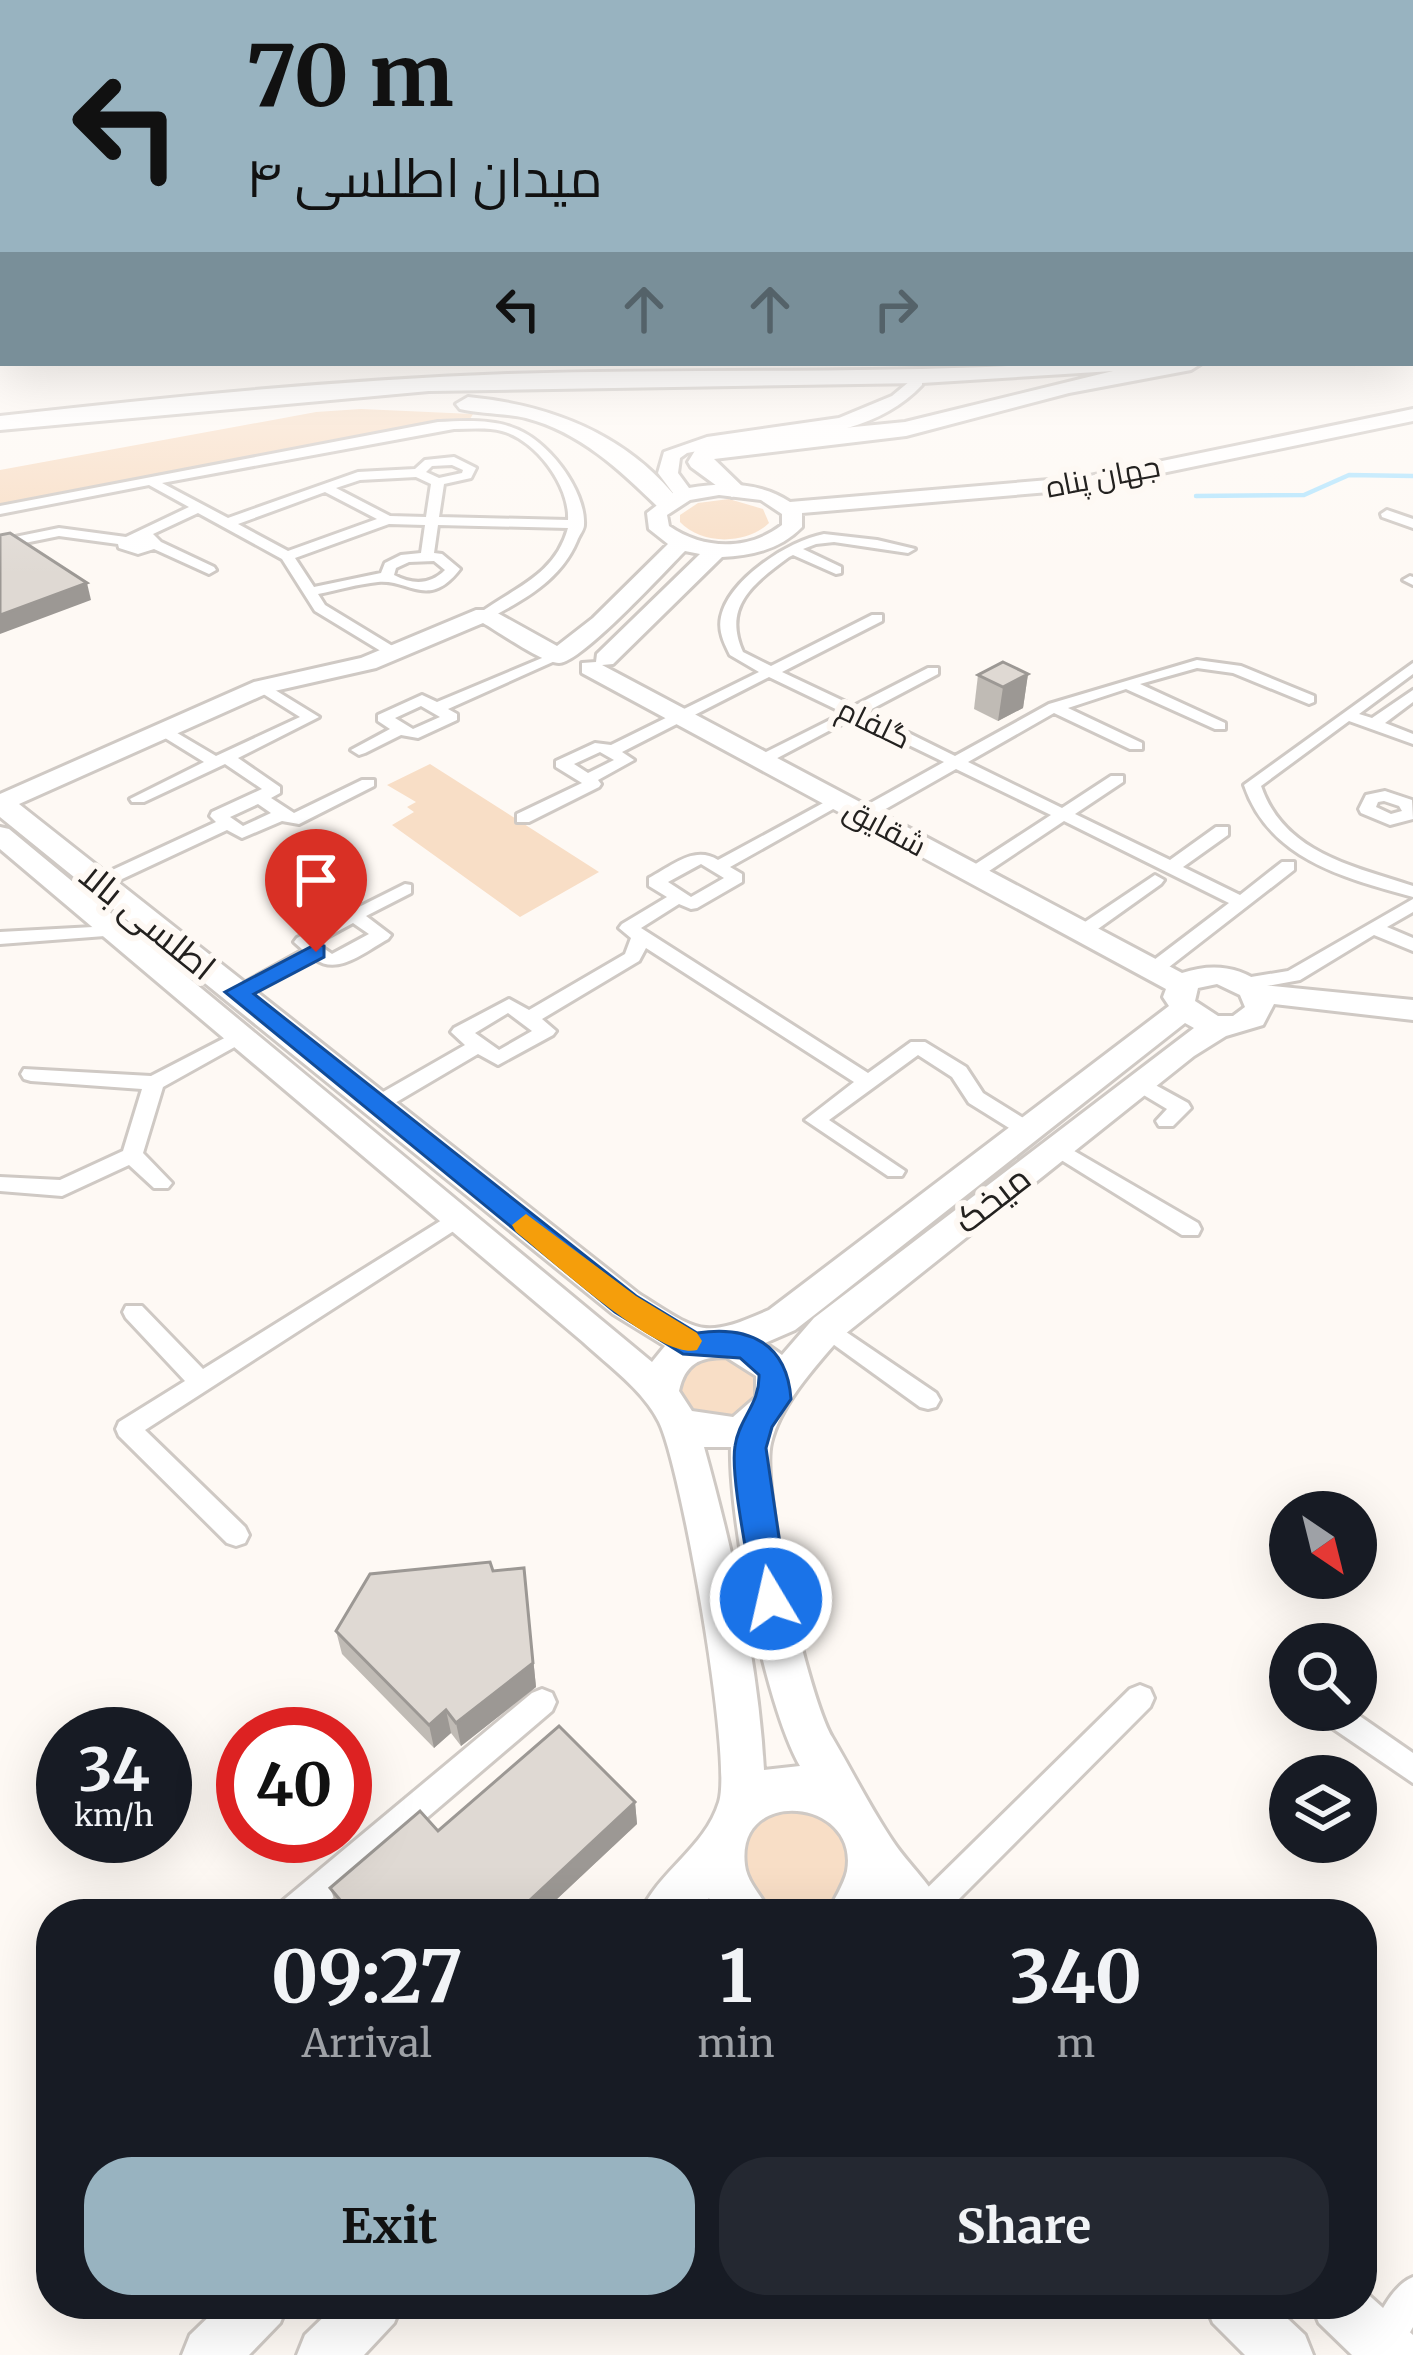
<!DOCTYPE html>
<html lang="en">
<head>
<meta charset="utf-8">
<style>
	body { margin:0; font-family:Merriweather,Cairo,serif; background:#242831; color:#f1f3f6; height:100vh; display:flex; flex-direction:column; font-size:45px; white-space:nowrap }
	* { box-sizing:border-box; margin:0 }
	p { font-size:39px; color:#9ea1a6 }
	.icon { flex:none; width:66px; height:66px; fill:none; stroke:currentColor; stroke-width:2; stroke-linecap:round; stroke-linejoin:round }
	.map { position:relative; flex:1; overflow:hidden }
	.side { position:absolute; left:36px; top:1899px; width:1341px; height:420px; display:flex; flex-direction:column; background:#171b24; border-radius:48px; box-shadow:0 12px 48px #0002 }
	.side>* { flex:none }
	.top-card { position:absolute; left:0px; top:0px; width:1413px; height:366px; box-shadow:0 12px 48px #0002; background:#98b3c0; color:#111; overflow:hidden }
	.needle { width:78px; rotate:145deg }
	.controls { position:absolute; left:1269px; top:1491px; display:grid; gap:24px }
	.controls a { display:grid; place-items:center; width:108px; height:108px; border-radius:50%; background:#171b24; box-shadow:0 12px 48px #0002; font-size:60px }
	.speed { position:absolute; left:36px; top:1707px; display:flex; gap:24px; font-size:60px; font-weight:700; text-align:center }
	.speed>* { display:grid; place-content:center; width:156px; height:156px; border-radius:50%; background:#171b24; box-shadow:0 12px 48px #0002; line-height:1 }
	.speed small { font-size:30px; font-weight:400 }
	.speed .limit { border:18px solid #d22; background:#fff; color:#111 }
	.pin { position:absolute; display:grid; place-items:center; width:102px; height:102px; color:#fff; margin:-123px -51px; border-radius:50% 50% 50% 0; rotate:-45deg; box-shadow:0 0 12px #0007 }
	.pin .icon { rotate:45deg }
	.me { position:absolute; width:132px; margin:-66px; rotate:351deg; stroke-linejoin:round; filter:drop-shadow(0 0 9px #0008) }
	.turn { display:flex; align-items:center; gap:42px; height:252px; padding:0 48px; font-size:54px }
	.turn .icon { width:156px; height:156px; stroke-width:2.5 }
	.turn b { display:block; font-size:84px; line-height:102px }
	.lanes { display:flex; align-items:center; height:114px; padding:0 48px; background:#0003; justify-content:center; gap:60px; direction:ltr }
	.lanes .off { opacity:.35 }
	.eta { display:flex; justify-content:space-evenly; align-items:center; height:204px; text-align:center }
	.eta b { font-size:72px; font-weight:700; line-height:84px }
	.button { display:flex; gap:24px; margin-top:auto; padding:24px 48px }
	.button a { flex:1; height:138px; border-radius:48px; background:#98b3c0; color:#111; font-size:48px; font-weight:700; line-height:138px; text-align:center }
	.button a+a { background:#242831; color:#f1f3f6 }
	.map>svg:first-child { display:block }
	.green { fill:#f8dec6 }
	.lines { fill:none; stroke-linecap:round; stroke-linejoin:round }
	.stream { stroke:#b3e5fe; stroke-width:4.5 }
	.street-casing { stroke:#cfc9c4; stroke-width:6 }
	.secondary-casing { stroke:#cfc9c4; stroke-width:6 }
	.highway-casing { stroke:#cfc9c4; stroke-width:6 }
	.street { fill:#fff; fill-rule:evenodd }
	.secondary { fill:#fff; fill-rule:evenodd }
	.highway { fill:#fff; fill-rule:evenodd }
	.wall { fill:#c0bbb5 }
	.shaded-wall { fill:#9c9894 }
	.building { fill:#dfd9d3; stroke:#9c9894; stroke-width:3 }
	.route { fill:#1a73e8; stroke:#114b97; stroke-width:3 }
	.slow { fill:#f59e0b }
	.labels { text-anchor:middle; stroke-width:12; stroke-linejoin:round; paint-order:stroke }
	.far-street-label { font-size:30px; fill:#23211f; stroke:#fef9f4 }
	.street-label { font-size:36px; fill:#23211f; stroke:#fef9f4 }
</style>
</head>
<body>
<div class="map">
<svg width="1413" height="2355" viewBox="0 0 1413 2355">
	<rect width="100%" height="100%" fill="#fef9f4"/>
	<g class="green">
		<path d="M 361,409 L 473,414 L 469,421 L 436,422 L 0,506 L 0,470 L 316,412 Z"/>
		<path d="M 729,499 L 763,509 L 769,523 C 747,545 701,545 680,522 L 680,515 L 698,503 Z"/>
		<path d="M 430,764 L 599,872 L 520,917 L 392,825 L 414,812 L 407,807 L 416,802 L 387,785 Z"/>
		<path d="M 721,1352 L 756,1368 L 758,1401 C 729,1424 705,1424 678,1397 C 678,1360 690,1363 721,1352 Z"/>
		<circle cx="797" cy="1861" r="54"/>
	</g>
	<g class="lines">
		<path class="stream" d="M 1196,496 L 1304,495 L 1349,475 L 1413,476"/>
		<defs>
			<g id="street">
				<path d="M 438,422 C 462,421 489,419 511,427 C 547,438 586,490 584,525 C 584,530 579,535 577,541 C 561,579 525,600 489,618 L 477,615 C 513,588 555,576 568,528 L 438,525 L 434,553 L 442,554 L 460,569 C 429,610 409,579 378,582 C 358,584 338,590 318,594 L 325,605 L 399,650 L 399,656 L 389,656 L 315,611 L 282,559 L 198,513 L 153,534 L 161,542 L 214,567 L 216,570 L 209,574 L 154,549 L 138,554 L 119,548 L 118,544 L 59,536 L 0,548 L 0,540 L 59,528 L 126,537 L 189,507 L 149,485 L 0,514 L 0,506 ZM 454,429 C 470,429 487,427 502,431 C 536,440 570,486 568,520 L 439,517 L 444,484 L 471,478 L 476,468 L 454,457 L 425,460 L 415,469 L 358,472 L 228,518 L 162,483 ZM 452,465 L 463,470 L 462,473 L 439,478 L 426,472 L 432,466 ZM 416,477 L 431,484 L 426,517 L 390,516 L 336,488 L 360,480 ZM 325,492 L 377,519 L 288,551 L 238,524 ZM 389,524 L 425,525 L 421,553 L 401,555 L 385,563 L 381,573 L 314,587 L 295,558 ZM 434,561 L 445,570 C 430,585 413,585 394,575 L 396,568 L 409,562 Z"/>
				<path d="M 1387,510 L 1413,519 L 1413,528 L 1382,517 L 1381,514 Z"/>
				<path d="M 824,534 L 877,540 L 915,549 L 908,553 L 834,542 L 816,544 L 803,549 L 841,567 L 841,573 L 836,574 L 793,555 L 789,557 C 754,583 722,606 743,652 L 771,666 L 872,615 L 882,615 L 882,621 L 782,672 L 854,706 L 928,668 L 938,668 L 938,674 L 866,712 L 955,756 L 1049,704 L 1197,660 L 1241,666 L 1314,696 L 1314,702 L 1309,704 L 1233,673 L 1197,668 L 1140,684 L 1225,723 L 1225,729 L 1215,729 L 1126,689 L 1068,708 L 1142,743 L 1142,749 L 1130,749 L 1054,713 L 968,762 L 1062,808 L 1111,776 L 1123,776 L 1123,782 L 1075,814 L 1170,860 L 1216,827 L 1228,827 L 1228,835 L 1183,867 L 1240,895 L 1282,862 L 1294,862 L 1294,870 L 1160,974 L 1146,974 L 1144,970 L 1146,966 L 1229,903 L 1064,821 L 986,873 L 974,873 L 974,865 L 1051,815 L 956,769 L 868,819 L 856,819 L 856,811 L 944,762 L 853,718 L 766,764 L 754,764 L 754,758 L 844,713 L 769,677 L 622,752 L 634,760 L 598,780 L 601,784 L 599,787 L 529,822 L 517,822 L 517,814 L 582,783 L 556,767 L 556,761 L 595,743 L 611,745 L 759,672 L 730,655 C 724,643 718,631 721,617 C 729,579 788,541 824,534 ZM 600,752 L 614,760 L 588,773 L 574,764 Z"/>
				<path d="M 1410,576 L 1413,577 L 1413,585 L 1403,580 Z"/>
				<path d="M 554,653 L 566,656 L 448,709 L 457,714 L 457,720 L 418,738 L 401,735 L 365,753 L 359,755 L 351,750 L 390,729 L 378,721 L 378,715 L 422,695 L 437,702 ZM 421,706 L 440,717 L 413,729 L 395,718 Z"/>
				<path d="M 1413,663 L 1413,674 L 1359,714 L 1372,718 L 1413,690 L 1413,702 L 1385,723 L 1413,734 L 1413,744 L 1349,721 L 1261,786 C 1284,853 1353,866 1413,886 L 1413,897 C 1344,878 1269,859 1244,785 Z"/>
				<path d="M 262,682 L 319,717 L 238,758 L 280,787 L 280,793 L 271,798 L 294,813 L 362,780 L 374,780 L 374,786 L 299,824 L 282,821 L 242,838 L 227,830 L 107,886 L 95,886 L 95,878 L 216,822 L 210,816 L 212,812 L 262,789 L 225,764 L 144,802 L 132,802 L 130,799 L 204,762 L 157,733 L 157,727 L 167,727 L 216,756 L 300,717 L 257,690 L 257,684 ZM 258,804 L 271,813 L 243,826 L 230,817 Z"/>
				<path d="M 1385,791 L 1412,800 L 1413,819 L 1390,825 L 1361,813 L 1359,809 L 1366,795 ZM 1384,801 L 1399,806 L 1402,811 L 1391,814 L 1376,807 L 1378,802 Z"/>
				<path d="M 836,796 L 844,801 L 842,804 L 730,867 L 742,874 L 742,882 L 697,908 L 691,909 L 679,904 L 641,928 L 868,1073 L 911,1042 L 925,1042 L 966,1067 L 983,1093 L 1036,1126 L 1039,1131 L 1036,1136 L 1022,1136 L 969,1103 L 952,1077 L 918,1055 L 829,1120 L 905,1171 L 902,1176 L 888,1176 L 805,1120 L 854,1082 L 646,948 L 639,961 L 542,1019 L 556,1031 L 553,1035 L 498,1065 L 478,1054 L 383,1110 L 369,1110 L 366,1105 L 369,1100 L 465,1045 L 451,1032 L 454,1028 L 509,999 L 529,1010 L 625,954 L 631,938 L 619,928 L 622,924 L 667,897 L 649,886 L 649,878 C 672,866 694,845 718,860 ZM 701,864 L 724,878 L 691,897 L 668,882 ZM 508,1013 L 532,1031 L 499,1050 L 475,1033 Z"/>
				<path d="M 1155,875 L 1164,880 L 1161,884 L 1088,936 L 1076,936 L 1073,932 L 1076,928 Z"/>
				<path d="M 405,884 L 411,885 L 411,893 L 366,916 L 391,935 L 388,939 C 366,951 338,976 315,959 L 244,996 L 230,996 L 228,992 L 303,950 L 294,942 L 297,938 ZM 353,923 L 369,934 L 332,954 L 316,943 Z"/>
				<path d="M 1413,899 L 1413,912 L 1387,927 L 1413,938 L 1413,951 L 1374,935 L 1300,980 L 1245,990 L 1236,984 L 1245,978 L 1288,971 Z"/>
				<path d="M 112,926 L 121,931 L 118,935 L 0,944 L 0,932 Z"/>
				<path d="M 242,1029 L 249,1031 L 252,1035 L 249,1039 L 163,1087 L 143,1153 L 172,1183 L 168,1188 L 154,1188 L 129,1165 L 62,1196 L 0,1191 L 0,1177 L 60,1180 L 123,1151 L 142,1089 L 31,1081 L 24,1079 L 21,1074 L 24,1069 L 151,1076 Z"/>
				<path d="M 1139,1076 L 1188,1103 L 1191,1108 L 1173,1126 L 1159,1126 L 1156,1121 L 1167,1109 L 1132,1088 L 1129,1083 Z"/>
				<path d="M 1057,1141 L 1198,1223 L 1201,1229 L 1198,1235 L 1182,1235 L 1050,1153 L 1047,1148 L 1050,1143 Z"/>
				<path d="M 458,1210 L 469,1218 L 466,1223 L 145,1430 L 245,1527 L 249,1535 L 245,1543 L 236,1546 L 227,1543 L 119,1436 L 116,1429 L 119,1422 L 185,1381 L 126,1318 L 123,1312 L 126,1306 L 142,1306 L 203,1369 Z"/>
				<path d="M 827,1319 L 936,1393 L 940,1400 L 936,1407 L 928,1409 L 920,1407 L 819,1334 L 816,1328 L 819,1322 Z"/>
				<path d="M 1140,1685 L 1150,1689 L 1154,1698 L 1150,1707 L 944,1914 L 908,1914 L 912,1903 L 1130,1689 Z"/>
				<path d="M 542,1689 L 552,1693 L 556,1702 L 552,1711 L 314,1914 L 276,1914 L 280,1903 L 532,1693 Z"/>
				<path d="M 1315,1710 L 1351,1710 L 1413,1753 L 1413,1783 L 1319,1719 Z"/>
				<path d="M 1413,2277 L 1413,2327 L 1397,2355 L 1370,2355 L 1365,2345 C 1375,2323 1390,2286 1413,2277 Z"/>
			</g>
			<g id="secondary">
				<path d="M 916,376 L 922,377 L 922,385 C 864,447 765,436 687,453 L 680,458 L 678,473 L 689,488 C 724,482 760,482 790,502 L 1085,477 L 1413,409 L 1413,421 L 1085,489 L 802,513 L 802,527 C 781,549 752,556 722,557 L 613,664 L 602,665 L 1182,973 C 1210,964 1238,965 1263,985 L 1413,1000 L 1413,1020 L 1274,1004 L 1263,1025 L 1226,1036 L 1194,1056 L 840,1338 C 814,1368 780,1405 771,1443 C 760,1487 808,1696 832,1737 C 852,1771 870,1807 892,1840 C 909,1866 933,1885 945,1914 L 892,1914 L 882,1901 L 876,1914 L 827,1914 C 833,1901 844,1885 847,1871 C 860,1798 735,1786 745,1865 C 747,1883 763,1897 771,1914 L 717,1914 L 709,1898 L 695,1914 L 640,1914 C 658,1871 705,1848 719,1802 C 733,1759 681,1466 659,1422 C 643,1390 609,1366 583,1342 L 0,849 L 0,827 L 9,829 L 652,1362 L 665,1346 L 613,1314 L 0,817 L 0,794 L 254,682 L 361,658 L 476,610 L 492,610 L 557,646 L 593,618 L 668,544 L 649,529 L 647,513 L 673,493 L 658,473 L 664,452 L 707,437 L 839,418 L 892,396 ZM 719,495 L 761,500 L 782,514 L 782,525 C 748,551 704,550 669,526 L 667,515 L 690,500 ZM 685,551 L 700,554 L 597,654 L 596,662 L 582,663 L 582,673 L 1166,989 L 1163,997 L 1169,1006 L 769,1310 C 701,1340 700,1332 639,1294 L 19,804 L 270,692 L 376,668 L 483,623 C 499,632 542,663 559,663 C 581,663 665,571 685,551 ZM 1217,984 L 1240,995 L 1245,1007 L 1233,1016 L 1218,1016 L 1195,1001 L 1198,988 ZM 1185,1023 L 1194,1028 L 814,1318 L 782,1355 L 765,1343 L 795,1330 L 827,1305 ZM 726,1357 L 756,1376 L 756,1397 L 733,1417 L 692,1411 L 679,1391 C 685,1364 699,1357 726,1357 ZM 704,1447 L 731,1447 C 729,1519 765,1705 800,1766 L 764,1770 C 758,1661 733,1552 704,1447 Z"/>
				<path d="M 1362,2289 L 1413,2335 L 1413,2355 L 1352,2355 L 1319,2323 L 1311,2304 L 1362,2304 Z"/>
				<path d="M 222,2304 L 288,2304 L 280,2323 L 249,2355 L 182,2355 L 190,2335 Z"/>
				<path d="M 337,2304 L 402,2304 L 394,2323 L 364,2355 L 297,2355 L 305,2335 Z"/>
				<path d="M 1205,2304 L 1272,2304 L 1305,2335 L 1313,2355 L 1245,2355 L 1213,2323 Z"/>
			</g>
			<g id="highway">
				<path d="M 1413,280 L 1413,292 L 1410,293 L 1410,281 Z"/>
				<path d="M 1062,363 L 1202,363 L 1191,370 L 1069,393 L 906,436 L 714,459 L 745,489 L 732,497 L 691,467 L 688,462 L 696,449 L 732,439 L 905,422 L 1113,371 L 922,383 L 429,391 L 0,430 L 0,416 C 169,397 338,380 507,374 C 692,368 877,375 1062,363 Z"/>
				<path d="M 468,397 C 551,405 627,434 680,502 L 676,507 L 658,507 C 620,470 580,432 526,418 C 504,413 481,414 460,409 L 456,404 Z"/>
			</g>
		</defs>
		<use href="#street" class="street-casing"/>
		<use href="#secondary" class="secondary-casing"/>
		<use href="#highway" class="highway-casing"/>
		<use href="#street" class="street"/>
		<use href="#secondary" class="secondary"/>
		<use href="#highway" class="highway"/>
	</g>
	<g class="wall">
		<path d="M 1028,674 L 1023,708 L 998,721 L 974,709 L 978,675 Z"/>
		<path d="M 524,1568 L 536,1687 L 461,1746 L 451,1733 L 434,1748 L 342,1654 L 336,1631 L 493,1571 Z"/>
		<path d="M 635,1802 L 637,1824 L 541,1914 L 343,1914 L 338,1909 L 330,1888 L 438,1831 Z"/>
	</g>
	<g class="shaded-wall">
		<path d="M 87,583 L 91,600 L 0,634 L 0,615 Z"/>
		<path d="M 1028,674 L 1023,708 L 998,721 L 1003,687 Z"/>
		<path d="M 524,1568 L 536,1687 L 461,1746 L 456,1723 Z"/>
		<path d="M 446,1710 L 451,1733 L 434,1748 L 429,1725 Z"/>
		<path d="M 635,1802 L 637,1824 L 541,1914 L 515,1914 Z"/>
	</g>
	<g class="building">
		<path d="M 10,533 L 87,583 L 0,615 L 0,535 Z"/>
		<path d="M 1003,662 L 1028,674 L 1003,687 L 978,675 Z"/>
		<path d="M 490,1562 L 493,1571 L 524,1568 L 533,1663 L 456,1723 L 446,1710 L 429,1725 L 336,1631 L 370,1574 Z"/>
		<path d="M 559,1726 L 635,1802 L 515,1914 L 352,1914 L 330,1888 L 420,1811 L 438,1831 Z"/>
	</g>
	<linearGradient id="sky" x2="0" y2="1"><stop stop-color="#93c8f1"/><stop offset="0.43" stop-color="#fffcfa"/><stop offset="1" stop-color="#fffcfa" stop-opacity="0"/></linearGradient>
	<rect width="1413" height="575" fill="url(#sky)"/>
	<path class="route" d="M 316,944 L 324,946 L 324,957 L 254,994 L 636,1296 L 697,1333 C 750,1325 787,1344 791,1399 L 772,1427 L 766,1448 L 788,1599 L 783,1609 L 771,1614 L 759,1609 L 754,1599 C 749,1563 730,1476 735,1446 C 739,1418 760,1404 759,1375 L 740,1358 L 683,1354 L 615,1312 L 225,992 Z"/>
	<path class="slow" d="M 526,1214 L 636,1296 L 697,1333 L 702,1341 L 697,1350 C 660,1361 548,1257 516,1232 L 512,1225 Z"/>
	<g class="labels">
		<g class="far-street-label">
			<text transform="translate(1103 477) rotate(-11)" y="10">جهان پناه</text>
			<text transform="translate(874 724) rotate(26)" y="10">گلفام</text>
			<text transform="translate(885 828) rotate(28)" y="10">شقایق</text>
		</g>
		<g class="street-label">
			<text transform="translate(148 921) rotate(39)" y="13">اطلسی بالا</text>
			<text transform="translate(992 1199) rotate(-38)" y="13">میخک</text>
		</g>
	</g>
</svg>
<div class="controls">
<a><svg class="needle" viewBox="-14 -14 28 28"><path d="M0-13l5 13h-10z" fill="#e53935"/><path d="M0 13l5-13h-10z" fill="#9ea1a6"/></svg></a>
<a><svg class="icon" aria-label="search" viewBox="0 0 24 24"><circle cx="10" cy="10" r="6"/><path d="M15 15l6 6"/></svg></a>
<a><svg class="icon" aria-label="layers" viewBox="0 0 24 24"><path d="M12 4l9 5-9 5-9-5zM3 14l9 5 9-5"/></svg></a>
</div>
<div class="speed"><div>34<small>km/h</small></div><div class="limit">40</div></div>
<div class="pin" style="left:316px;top:952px;background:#d93025"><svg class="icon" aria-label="arrive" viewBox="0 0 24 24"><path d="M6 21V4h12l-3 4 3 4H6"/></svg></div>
<svg class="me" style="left:771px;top:1599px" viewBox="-20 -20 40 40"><circle r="17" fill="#1a73e8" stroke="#fff" stroke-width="3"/><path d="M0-11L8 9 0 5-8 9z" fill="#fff"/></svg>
<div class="top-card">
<div class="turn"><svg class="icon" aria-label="left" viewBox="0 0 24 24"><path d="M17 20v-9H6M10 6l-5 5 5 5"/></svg><div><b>70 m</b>میدان اطلسی ۴</div></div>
<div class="lanes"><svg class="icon" aria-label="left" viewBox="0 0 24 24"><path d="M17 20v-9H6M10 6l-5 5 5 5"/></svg><svg class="icon off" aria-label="ahead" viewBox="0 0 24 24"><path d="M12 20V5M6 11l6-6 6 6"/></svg><svg class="icon off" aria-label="ahead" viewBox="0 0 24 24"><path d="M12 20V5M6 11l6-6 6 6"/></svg><svg class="icon off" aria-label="right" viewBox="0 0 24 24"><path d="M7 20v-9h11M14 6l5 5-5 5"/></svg></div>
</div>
<section class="side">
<div class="eta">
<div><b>09:27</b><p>Arrival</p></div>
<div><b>1</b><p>min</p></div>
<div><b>340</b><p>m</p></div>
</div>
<div class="button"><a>Exit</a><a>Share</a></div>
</section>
</div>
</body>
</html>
